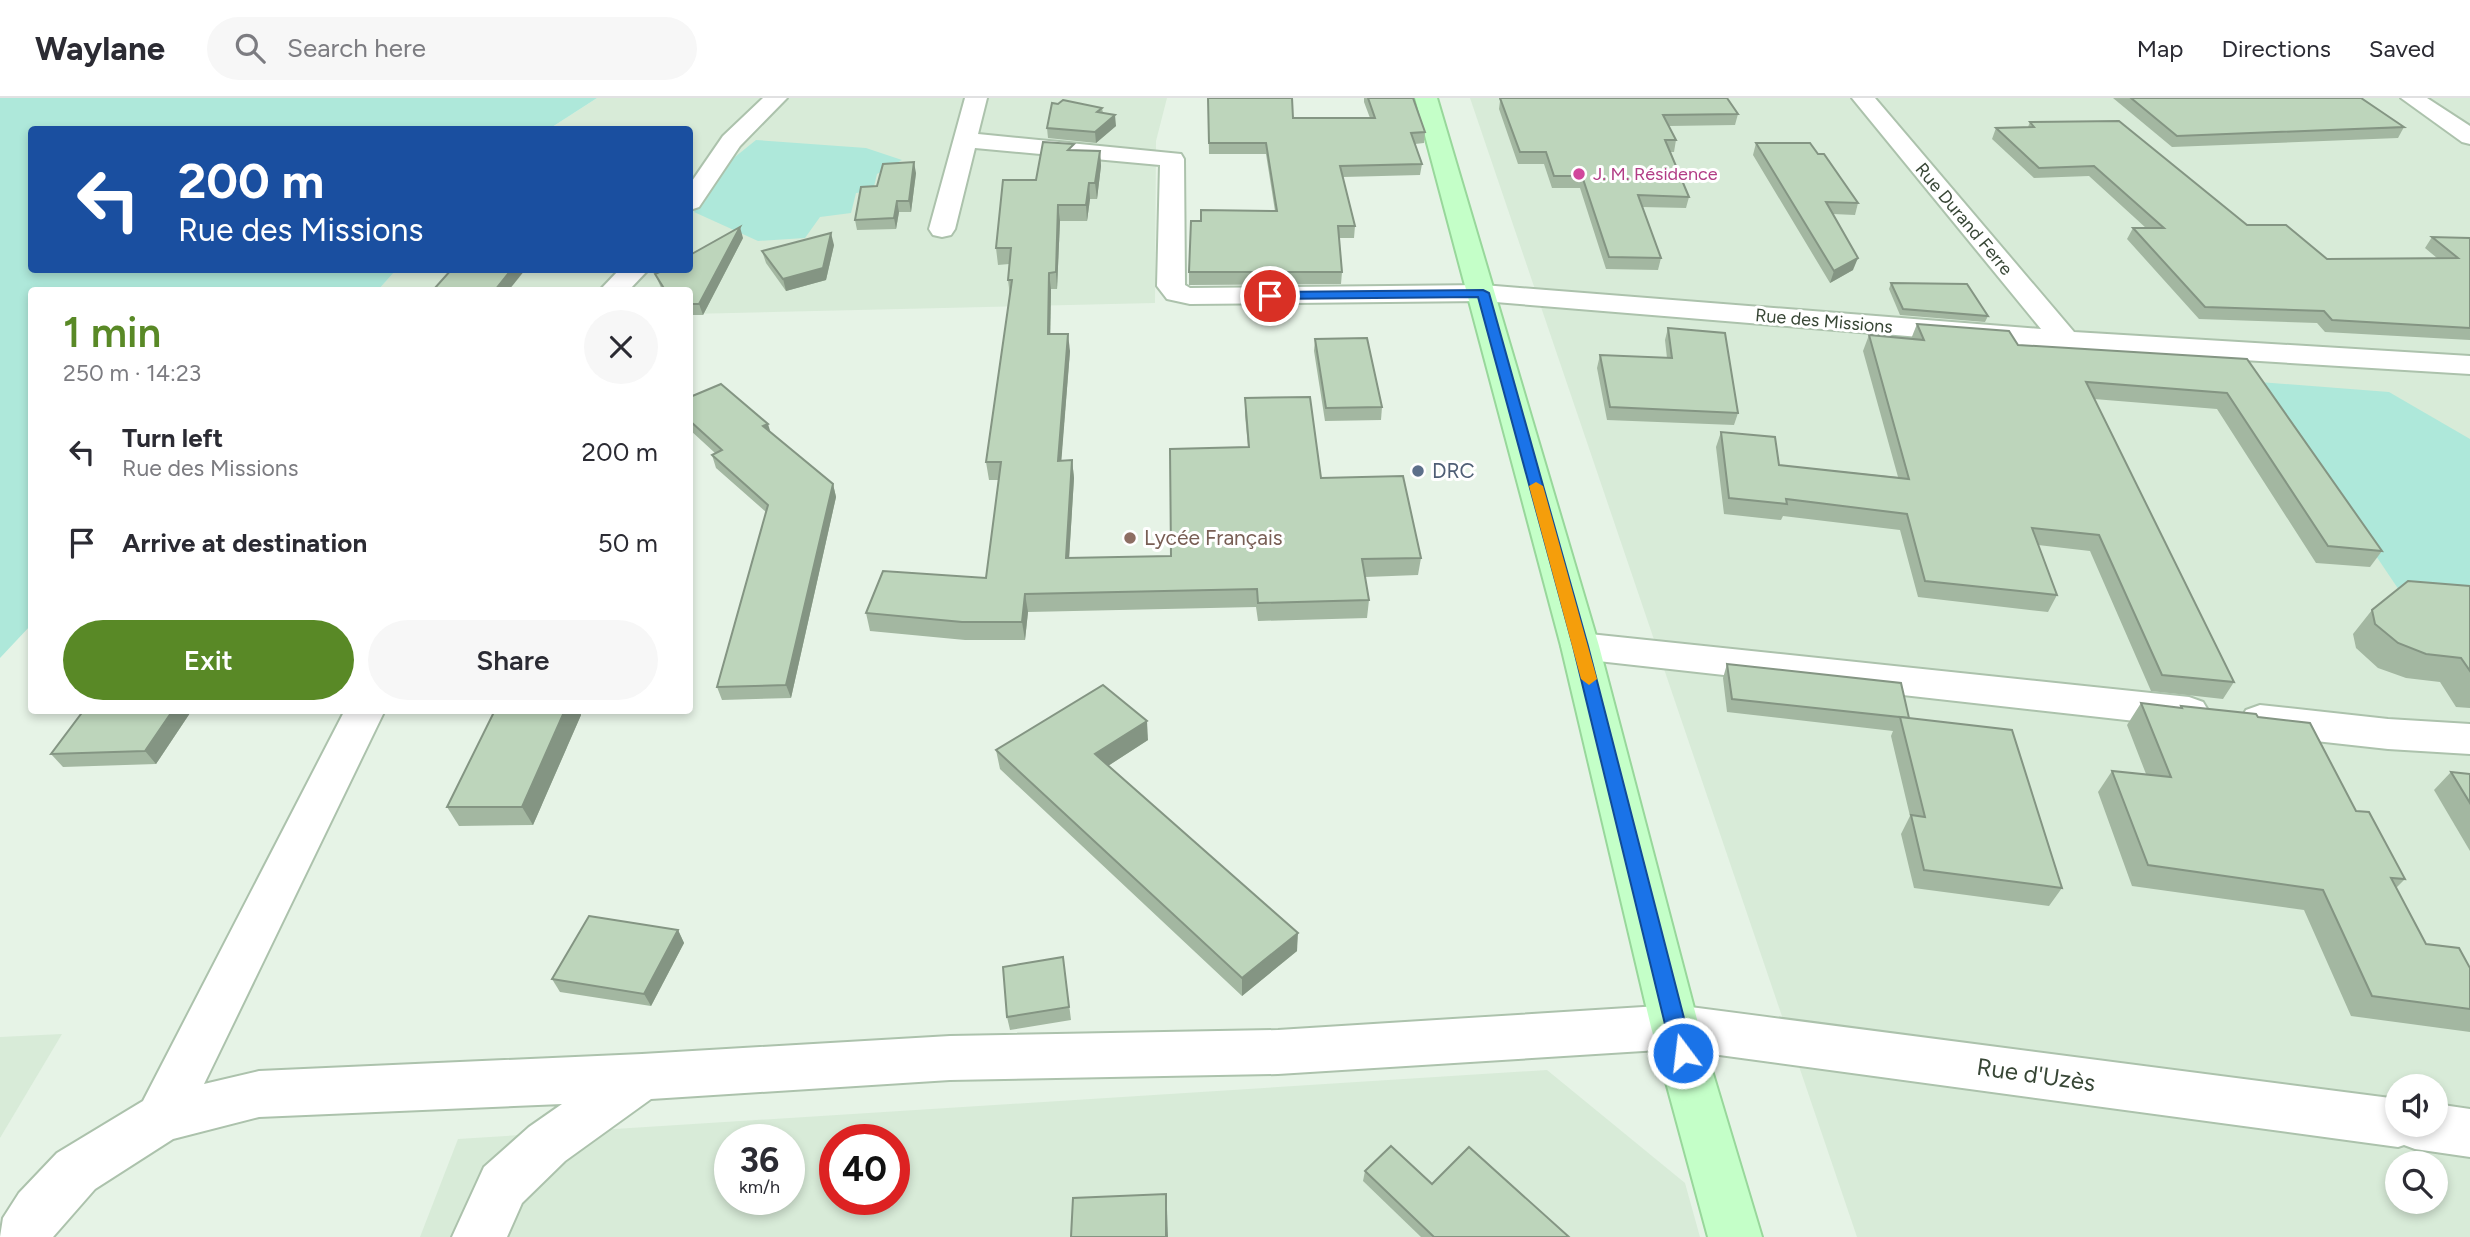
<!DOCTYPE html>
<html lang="en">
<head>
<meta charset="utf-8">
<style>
	body { margin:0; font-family:Figtree,sans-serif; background:#f7f7f7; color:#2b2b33; height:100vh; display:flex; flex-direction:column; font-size:26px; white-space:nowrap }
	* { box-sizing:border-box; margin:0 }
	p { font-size:23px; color:#7c7c81 }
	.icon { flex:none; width:38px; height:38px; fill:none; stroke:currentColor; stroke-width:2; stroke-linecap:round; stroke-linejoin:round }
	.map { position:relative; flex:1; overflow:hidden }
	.sheet { position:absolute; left:28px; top:189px; width:665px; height:427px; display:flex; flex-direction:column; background:#fff; border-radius:7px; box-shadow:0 4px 10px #0003 }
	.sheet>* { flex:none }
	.banner { position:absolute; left:28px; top:28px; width:665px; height:147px; border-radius:7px; box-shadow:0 4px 10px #0003; background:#1a4fa0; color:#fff; overflow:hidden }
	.fabs { position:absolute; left:2385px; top:976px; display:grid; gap:14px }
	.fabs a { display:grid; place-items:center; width:63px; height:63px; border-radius:50%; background:#fff; box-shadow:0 4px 10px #0003; font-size:35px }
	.speed { position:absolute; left:714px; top:1026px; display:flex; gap:14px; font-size:35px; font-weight:700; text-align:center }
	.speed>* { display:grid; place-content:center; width:91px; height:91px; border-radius:50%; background:#fff; box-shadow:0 4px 10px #0003; line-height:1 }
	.speed small { font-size:18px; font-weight:400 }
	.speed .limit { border:10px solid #d22; background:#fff; color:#111 }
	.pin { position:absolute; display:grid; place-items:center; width:60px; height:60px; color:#fff; margin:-30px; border:4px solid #fff; border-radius:50%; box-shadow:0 2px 7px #0007 }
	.me { position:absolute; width:77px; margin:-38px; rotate:345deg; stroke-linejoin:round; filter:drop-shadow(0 0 5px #0008) }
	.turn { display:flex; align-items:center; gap:24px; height:147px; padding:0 35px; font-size:32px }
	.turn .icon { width:91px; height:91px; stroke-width:2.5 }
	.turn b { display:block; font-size:49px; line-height:60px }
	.round { display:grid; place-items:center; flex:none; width:74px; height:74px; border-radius:37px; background:#f7f7f7 }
	.head { display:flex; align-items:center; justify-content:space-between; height:119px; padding:0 35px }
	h1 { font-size:42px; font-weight:600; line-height:52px; color:#598926 }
	.action { display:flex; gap:14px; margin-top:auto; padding:14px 35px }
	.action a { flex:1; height:80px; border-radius:42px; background:#598926; color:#fff; font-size:28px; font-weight:600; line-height:80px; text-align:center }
	.action a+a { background:#f7f7f7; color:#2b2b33 }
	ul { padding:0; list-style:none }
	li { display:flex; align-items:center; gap:21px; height:91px; padding:0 35px }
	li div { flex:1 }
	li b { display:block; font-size:26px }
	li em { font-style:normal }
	header { display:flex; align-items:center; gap:42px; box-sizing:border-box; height:98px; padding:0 35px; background:#fff; border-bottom:2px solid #e1e1e2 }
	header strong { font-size:33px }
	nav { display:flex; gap:38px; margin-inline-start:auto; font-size:24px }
	.search { width:490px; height:63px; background:#f7f7f7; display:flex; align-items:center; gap:18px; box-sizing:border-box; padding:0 24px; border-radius:38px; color:#7c7c81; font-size:26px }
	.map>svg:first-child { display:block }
	.residential { fill:#d8ebd8; fill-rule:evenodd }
	.green { fill:#aee8da }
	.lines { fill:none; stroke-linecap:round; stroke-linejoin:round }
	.street-casing { stroke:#acc2ac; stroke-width:4 }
	.secondary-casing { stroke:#98d79b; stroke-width:4 }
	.street { fill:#fff; fill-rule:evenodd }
	.secondary { fill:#c4ffc8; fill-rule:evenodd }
	.wall { fill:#a3b7a1 }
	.shaded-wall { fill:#849583 }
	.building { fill:#bdd5bb; stroke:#849583; stroke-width:2 }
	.route { fill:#1a73e8; stroke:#114b97; stroke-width:2 }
	.slow { fill:#f59e0b }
	.hotel-dot { fill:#d1479c; stroke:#fff; stroke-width:2.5 }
	.service-dot { fill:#5c6f8a; stroke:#fff; stroke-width:2.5 }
	.education-dot { fill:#8d6e63; stroke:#fff; stroke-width:2.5 }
	.labels { text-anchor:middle; stroke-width:6; stroke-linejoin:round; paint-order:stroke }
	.far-hotel-label { font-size:18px; fill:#b23c85; stroke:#fff; text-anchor:start }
	.far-street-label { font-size:18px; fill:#374635; stroke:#fff }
	.service-label { font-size:21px; fill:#4e5e75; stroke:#fff; text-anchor:start }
	.education-label { font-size:21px; fill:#785e54; stroke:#fff; text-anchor:start }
	.near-street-label { font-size:24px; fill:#374635; stroke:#fff }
</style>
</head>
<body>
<header>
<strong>Waylane</strong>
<div class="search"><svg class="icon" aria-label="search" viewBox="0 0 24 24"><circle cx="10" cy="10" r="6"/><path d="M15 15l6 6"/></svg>Search here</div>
<nav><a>Map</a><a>Directions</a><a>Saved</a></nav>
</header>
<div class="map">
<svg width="2470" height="1139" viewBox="0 0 2470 1139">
	<rect width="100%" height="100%" fill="#e6f3e6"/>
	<g class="residential">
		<path d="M 597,0 L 1167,0 L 1156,43 L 1155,205 L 690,216 L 690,192 L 378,192 L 396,172 L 690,172 L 690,32 L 549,31 Z"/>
		<path d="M 1470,0 L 2470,0 L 2470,1139 L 1857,1139 ZM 2398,989 L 2436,989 L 2436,1027 L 2398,1027 ZM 2398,1066 L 2436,1066 L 2436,1104 L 2398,1104 Z"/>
		<path d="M 62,936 L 0,1040 L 0,939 Z"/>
		<path d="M 1547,972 L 1685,1085 L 1700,1139 L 420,1139 L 458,1041 ZM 730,1041 L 789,1041 L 789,1101 L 730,1101 ZM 835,1041 L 894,1041 L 894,1101 L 835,1101 Z"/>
	</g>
	<g class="green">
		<path d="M 0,0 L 597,0 L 549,31 L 32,32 L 32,172 L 396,172 L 378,192 L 32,192 L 31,527 L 0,560 Z"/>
		<path d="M 756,42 L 866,50 L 902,62 L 877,76 L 873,93 L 856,95 L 851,115 L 820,119 L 805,140 L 758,143 L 694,114 L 725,67 Z"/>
		<path d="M 2259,284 L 2389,294 L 2470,341 L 2470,502 L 2401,495 Z"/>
	</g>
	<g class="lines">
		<defs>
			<g id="street">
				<path d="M 763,0 L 787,0 L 740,48 L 699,109 L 690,112 L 690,86 L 723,38 Z"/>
				<path d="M 965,0 L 987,0 L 978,36 L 1181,56 L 1184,61 L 1185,187 L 1190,190 L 1483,187 L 2041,231 L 1852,0 L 1875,0 L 2074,234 L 2470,258 L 2470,276 L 2065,251 L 1483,203 L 1190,206 L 1167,201 L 1157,188 L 1160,67 L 975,50 L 955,131 L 951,137 L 942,139 L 933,137 L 929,131 Z"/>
				<path d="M 2401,0 L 2427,0 L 2470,28 L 2470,46 L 2462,44 Z"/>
				<path d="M 619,172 L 648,172 L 629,192 L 600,192 Z"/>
				<path d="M 1580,535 L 2189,599 L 2203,604 L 2209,614 L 2203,624 L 2189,629 L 1580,561 L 1567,557 L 1561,548 L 1567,539 Z"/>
				<path d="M 2260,607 L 2388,621 L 2470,626 L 2470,656 L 2388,651 L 2260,637 L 2246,632 L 2240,622 L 2246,612 Z"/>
				<path d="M 345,612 L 385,612 L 204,986 L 259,973 L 642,956 L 950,938 L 1278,932 L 1675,907 L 2398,1001 L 2398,1027 L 2436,1027 L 2436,1006 L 2470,1011 L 2470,1059 L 2415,1051 L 2404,1047 L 2398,1049 L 1675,951 L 1278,976 L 950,982 L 651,1001 L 565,1063 L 522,1105 L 507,1139 L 452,1139 L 484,1069 L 529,1029 L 562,1006 L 259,1019 L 173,1041 L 95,1091 L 53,1139 L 0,1139 L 3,1120 L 19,1095 L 57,1055 L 143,1003 Z"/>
			</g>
			<path id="secondary" d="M 1415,0 L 1437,0 L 1599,548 L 1699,929 L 1762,1139 L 1708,1139 L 1651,929 L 1561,548 Z"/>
		</defs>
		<use href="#street" class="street-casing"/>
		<use href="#secondary" class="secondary-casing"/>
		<use href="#street" class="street"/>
		<use href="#secondary" class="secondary"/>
	</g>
	<g class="wall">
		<path d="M 1208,0 L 1293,20 L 1370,20 L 1364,4 L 1364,0 L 1413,0 L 1425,34 L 1424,45 L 1415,46 L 1422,66 L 1420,77 L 1343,79 L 1355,128 L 1354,140 L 1339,140 L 1342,174 L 1341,186 L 1189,187 L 1189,174 L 1201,123 L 1275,113 L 1266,56 L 1209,56 Z"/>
		<path d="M 1499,0 L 1727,0 L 1738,16 L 1735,27 L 1669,28 L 1676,42 L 1674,54 L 1670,54 L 1689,99 L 1686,110 L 1642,109 L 1661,160 L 1658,172 L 1606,171 L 1580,90 L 1552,90 L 1544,66 L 1518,66 L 1499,11 L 1500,3 Z"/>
		<path d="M 2113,0 L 2361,0 L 2404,29 L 2398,40 L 2172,49 Z"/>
		<path d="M 1058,6 L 1102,10 L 1103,15 L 1116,28 L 1096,45 L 1048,40 L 1047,30 Z"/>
		<path d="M 2030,24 L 2247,127 L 2327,161 L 2437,160 L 2425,150 L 2432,139 L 2470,140 L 2470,242 L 2325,234 L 2317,225 L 2199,221 L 2127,141 L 2133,130 L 2146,130 L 2089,78 L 2034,80 L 1992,41 L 1996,30 L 2028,29 Z"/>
		<path d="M 1756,45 L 1818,56 L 1858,105 L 1855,117 L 1833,116 L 1853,172 L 1830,185 L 1753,57 Z"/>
		<path d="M 1075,52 L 1100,53 L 1101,68 L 1097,101 L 1090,101 L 1087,123 L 1060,123 L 1057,191 L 1051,191 L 1050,236 L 1070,253 L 1061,362 L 1072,362 L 1074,380 L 1069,460 L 1171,458 L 1248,349 L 1245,317 L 1245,300 L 1321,380 L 1421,460 L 1418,477 L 1365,479 L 1369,502 L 1367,520 L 1258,523 L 1256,509 L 1028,514 L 1025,542 L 965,542 L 870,533 L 866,515 L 986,480 L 999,382 L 989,382 L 986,364 L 1010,198 L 1008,182 L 1009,166 L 998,167 L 996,150 L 1036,82 Z"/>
		<path d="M 916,75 L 911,114 L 899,114 L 896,131 L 857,132 L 855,122 L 877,88 Z"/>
		<path d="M 743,140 L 703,217 L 690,217 L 690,192 L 662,192 L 655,176 Z"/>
		<path d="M 834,147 L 826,182 L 786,193 L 766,165 L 762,153 Z"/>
		<path d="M 1891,185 L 1988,218 L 1985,224 L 1900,217 L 1889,191 Z"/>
		<path d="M 1917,226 L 2018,247 L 2247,261 L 2382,453 L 2370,469 L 2316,465 L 2217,311 L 2094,301 L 2234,584 L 2223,601 L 2151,593 L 2090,453 L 2038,447 L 2057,497 L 2048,514 L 1918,499 L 1900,432 L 1783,418 L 1781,422 L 1724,416 L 1716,349 L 1721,334 L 1779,367 L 1898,379 L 1863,253 L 1869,237 L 1911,241 Z"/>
		<path d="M 1668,230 L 1738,315 L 1734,327 L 1607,322 L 1597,270 L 1600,257 L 1667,260 L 1665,242 Z"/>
		<path d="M 1315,241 L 1382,309 L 1381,322 L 1325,323 L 1314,253 Z"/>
		<path d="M 690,299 L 771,335 L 833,386 L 836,399 L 791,600 L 722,602 L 717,589 L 766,414 L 716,370 L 712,357 L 715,355 L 690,332 Z"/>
		<path d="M 2470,488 L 2470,610 L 2456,609 L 2440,584 L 2406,580 L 2378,570 L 2356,550 L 2353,536 L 2372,512 Z"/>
		<path d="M 1727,566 L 1909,620 L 2062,790 L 2049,808 L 1914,790 L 1901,736 L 1910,718 L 1891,638 L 1893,633 L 1727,614 L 1723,580 Z"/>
		<path d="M 2141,605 L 2180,610 L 2181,608 L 2258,619 L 2356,713 L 2405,781 L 2396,790 L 2426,846 L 2470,870 L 2470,934 L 2351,918 L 2304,812 L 2132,788 L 2098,694 L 2112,673 L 2146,676 L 2127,627 Z"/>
		<path d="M 192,612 L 156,666 L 63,669 L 51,656 Z"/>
		<path d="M 495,612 L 579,612 L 581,617 L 533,727 L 459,728 L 447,709 Z"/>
		<path d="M 1148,642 L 1108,668 L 1297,853 L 1242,898 L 1000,671 L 996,652 Z"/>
		<path d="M 2451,674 L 2470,676 L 2470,753 L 2434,692 Z"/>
		<path d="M 678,832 L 684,845 L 651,908 L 560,894 L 552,881 Z"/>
		<path d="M 1063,859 L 1071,922 L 1010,932 L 1007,919 Z"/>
		<path d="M 1365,1073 L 1432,1086 L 1569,1139 L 1421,1139 L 1363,1083 Z"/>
	</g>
	<g class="shaded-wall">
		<path d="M 1115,17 L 1116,28 L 1096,45 L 1095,34 Z"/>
		<path d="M 1100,53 L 1101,68 L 1097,101 L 1095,85 Z"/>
		<path d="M 914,64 L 916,75 L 911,114 L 909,103 Z"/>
		<path d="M 1089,85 L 1090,101 L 1087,123 L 1086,107 Z"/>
		<path d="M 897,103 L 899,114 L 896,131 L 894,120 Z"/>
		<path d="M 1058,107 L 1060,123 L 1057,191 L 1056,174 Z"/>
		<path d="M 740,129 L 743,140 L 703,217 L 699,206 Z"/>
		<path d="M 831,135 L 834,147 L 826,182 L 786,193 L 783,181 Z"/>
		<path d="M 1858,160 L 1853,172 L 1830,185 L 1834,173 Z"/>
		<path d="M 511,172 L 525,172 L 509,192 L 495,192 Z"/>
		<path d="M 1049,175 L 1051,191 L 1050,253 L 1048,236 Z"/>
		<path d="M 1068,236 L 1070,253 L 1060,380 L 1058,363 Z"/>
		<path d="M 768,326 L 772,339 L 763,328 Z"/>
		<path d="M 1072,362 L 1074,380 L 1068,478 L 1066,460 Z"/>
		<path d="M 833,386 L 836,399 L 791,600 L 786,587 Z"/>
		<path d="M 1025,496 L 1028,514 L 1025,542 L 1022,524 Z"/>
		<path d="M 173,612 L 192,612 L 156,666 L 145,653 Z"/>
		<path d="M 565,612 L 579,612 L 581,617 L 533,727 L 522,709 Z"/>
		<path d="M 1147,623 L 1148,642 L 1097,675 L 1095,656 Z"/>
		<path d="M 678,832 L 684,845 L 651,908 L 644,896 Z"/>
		<path d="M 1298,835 L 1297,853 L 1242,898 L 1242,880 Z"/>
		<path d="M 1166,1096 L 1167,1112 L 1168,1139 L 1166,1139 Z"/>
	</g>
	<g class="building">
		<path d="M 1208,0 L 1292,0 L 1293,20 L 1375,20 L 1368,0 L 1413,0 L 1425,34 L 1411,35 L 1422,66 L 1340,68 L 1355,128 L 1338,128 L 1342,174 L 1189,174 L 1191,123 L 1201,123 L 1201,112 L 1277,113 L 1266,45 L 1209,45 Z"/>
		<path d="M 1500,0 L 1727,0 L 1738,16 L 1663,17 L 1676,42 L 1665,42 L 1689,99 L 1638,97 L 1661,160 L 1609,159 L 1582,78 L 1554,78 L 1546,54 L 1520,54 Z"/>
		<path d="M 2131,0 L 2361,0 L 2404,29 L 2177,38 Z"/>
		<path d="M 1063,2 L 1102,10 L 1097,14 L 1115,17 L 1095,34 L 1047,30 L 1052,5 L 1058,6 Z"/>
		<path d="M 2119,23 L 2247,127 L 2286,127 L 2327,161 L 2458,160 L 2432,139 L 2470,140 L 2470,230 L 2332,222 L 2324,213 L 2205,209 L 2133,130 L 2164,130 L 2094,68 L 2039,70 L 1996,30 L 2034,29 L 2030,24 Z"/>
		<path d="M 642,29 L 642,32 L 613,32 Z"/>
		<path d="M 1043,44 L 1074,46 L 1068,52 L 1100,53 L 1095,85 L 1089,85 L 1086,107 L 1058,107 L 1056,174 L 1049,175 L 1048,236 L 1068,236 L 1058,363 L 1072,362 L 1066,460 L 1171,458 L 1170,351 L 1249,349 L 1245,300 L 1310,299 L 1321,380 L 1403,378 L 1421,460 L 1362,461 L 1369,502 L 1258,505 L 1257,491 L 1025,496 L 1022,524 L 962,524 L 866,515 L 883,473 L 986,480 L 1001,364 L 986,364 L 1012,182 L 1008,182 L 1011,150 L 996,150 L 1003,82 L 1036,82 Z"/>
		<path d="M 1756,45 L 1810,45 L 1818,56 L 1824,56 L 1858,105 L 1826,104 L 1858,160 L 1834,173 Z"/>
		<path d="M 914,64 L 909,103 L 897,103 L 894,120 L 855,122 L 861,89 L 877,88 L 883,66 Z"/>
		<path d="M 740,129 L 699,206 L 690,206 L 690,192 L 665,192 L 655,176 L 664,172 L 690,172 L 690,157 Z"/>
		<path d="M 831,135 L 823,170 L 783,181 L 762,153 Z"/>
		<path d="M 451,172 L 511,172 L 495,192 L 437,192 L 439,191 L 434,191 Z"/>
		<path d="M 1891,185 L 1967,186 L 1988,218 L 1903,211 Z"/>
		<path d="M 1917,226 L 2009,233 L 2018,247 L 2247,261 L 2382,453 L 2328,448 L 2227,295 L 2086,284 L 2234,584 L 2162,577 L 2099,437 L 2032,430 L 2057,497 L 1925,483 L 1907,416 L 1786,401 L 1787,406 L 1729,400 L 1721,334 L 1775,339 L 1779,367 L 1909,381 L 1869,237 L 1924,242 Z"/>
		<path d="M 1668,230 L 1725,235 L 1738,315 L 1610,309 L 1600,257 L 1672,260 Z"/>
		<path d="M 1367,240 L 1382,309 L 1326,310 L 1315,241 Z"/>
		<path d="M 721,286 L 768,326 L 763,328 L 833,386 L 786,587 L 717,589 L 768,407 L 712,357 L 722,352 L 690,323 L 690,299 Z"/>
		<path d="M 2408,483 L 2470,488 L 2470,573 L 2461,560 L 2426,556 L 2398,545 L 2375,526 L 2372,512 Z"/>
		<path d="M 1727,566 L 1901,585 L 1909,620 L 1732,601 Z"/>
		<path d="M 1103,587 L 1147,623 L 1095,656 L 1298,835 L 1242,880 L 996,652 Z"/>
		<path d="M 2141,605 L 2182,610 L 2181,608 L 2256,616 L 2258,619 L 2310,625 L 2356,713 L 2369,714 L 2405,781 L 2391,780 L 2426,846 L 2459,850 L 2470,870 L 2470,911 L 2372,898 L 2323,792 L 2148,767 L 2112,673 L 2171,679 Z"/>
		<path d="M 84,612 L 173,612 L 145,653 L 51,656 Z"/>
		<path d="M 495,612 L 565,612 L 522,709 L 447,709 Z"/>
		<path d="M 1900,619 L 2012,632 L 2062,790 L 1924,772 L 1911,717 L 1925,719 Z"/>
		<path d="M 2451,674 L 2470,676 L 2470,705 Z"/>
		<path d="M 589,818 L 678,832 L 644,896 L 552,881 Z"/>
		<path d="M 1063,859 L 1069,909 L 1007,919 L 1003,869 Z"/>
		<path d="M 1391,1048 L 1432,1086 L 1469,1049 L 1569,1139 L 1434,1139 L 1365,1073 Z"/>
		<path d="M 1166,1096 L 1166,1139 L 1071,1139 L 1073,1100 Z"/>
	</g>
	<path class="route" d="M 1483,192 L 1489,195 L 1588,548 L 1693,955 L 1690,962 L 1683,965 L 1675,962 L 1672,955 L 1573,548 L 1478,199 L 1270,201 L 1264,198 L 1270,194 Z"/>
	<path class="slow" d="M 1536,384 L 1543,388 L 1597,581 L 1589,587 L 1581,581 L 1529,388 Z"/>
	<circle class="hotel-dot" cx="1579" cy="76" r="7"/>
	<circle class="service-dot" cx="1418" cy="373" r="7"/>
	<circle class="education-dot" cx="1130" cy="440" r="7"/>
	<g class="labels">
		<g class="far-hotel-label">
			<text x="1593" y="82">J. M. Résidence</text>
		</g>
		<g class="far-street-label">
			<text transform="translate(1964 121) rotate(50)" y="6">Rue Durand Ferre</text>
			<text transform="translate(1824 223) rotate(5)" y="6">Rue des Missions</text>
		</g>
		<g class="service-label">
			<text x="1432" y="380">DRC</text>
		</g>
		<g class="education-label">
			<text x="1144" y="447">Lycée Français</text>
		</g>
		<g class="near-street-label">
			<text transform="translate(2036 977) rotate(8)" y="8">Rue d'Uzès</text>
		</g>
	</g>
</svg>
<div class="fabs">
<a><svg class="icon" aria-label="sound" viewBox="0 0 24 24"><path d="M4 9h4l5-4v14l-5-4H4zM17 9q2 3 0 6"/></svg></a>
<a><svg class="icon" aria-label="search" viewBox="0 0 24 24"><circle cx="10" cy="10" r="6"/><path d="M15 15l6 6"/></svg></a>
</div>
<div class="speed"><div>36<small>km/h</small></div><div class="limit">40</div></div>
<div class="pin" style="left:1270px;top:198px;background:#d93025"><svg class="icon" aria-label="arrive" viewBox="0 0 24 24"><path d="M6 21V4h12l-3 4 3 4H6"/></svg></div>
<svg class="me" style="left:1683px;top:955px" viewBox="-20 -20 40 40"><circle r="17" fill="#1a73e8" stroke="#fff" stroke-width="3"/><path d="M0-11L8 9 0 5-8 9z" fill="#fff"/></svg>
<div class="banner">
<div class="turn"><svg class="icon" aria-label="left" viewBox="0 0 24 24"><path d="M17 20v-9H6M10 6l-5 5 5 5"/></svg><div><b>200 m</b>Rue des Missions</div></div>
</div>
<section class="sheet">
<div class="head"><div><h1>1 min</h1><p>250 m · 14:23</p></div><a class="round"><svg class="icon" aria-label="close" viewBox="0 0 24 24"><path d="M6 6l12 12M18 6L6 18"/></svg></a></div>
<ul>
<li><svg class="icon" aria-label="left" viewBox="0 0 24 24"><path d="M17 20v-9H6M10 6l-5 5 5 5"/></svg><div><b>Turn left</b><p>Rue des Missions</p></div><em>200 m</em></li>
<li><svg class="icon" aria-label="arrive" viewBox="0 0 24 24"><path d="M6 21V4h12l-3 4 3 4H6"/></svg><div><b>Arrive at destination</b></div><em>50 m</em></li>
</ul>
<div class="action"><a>Exit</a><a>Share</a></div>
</section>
</div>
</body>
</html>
